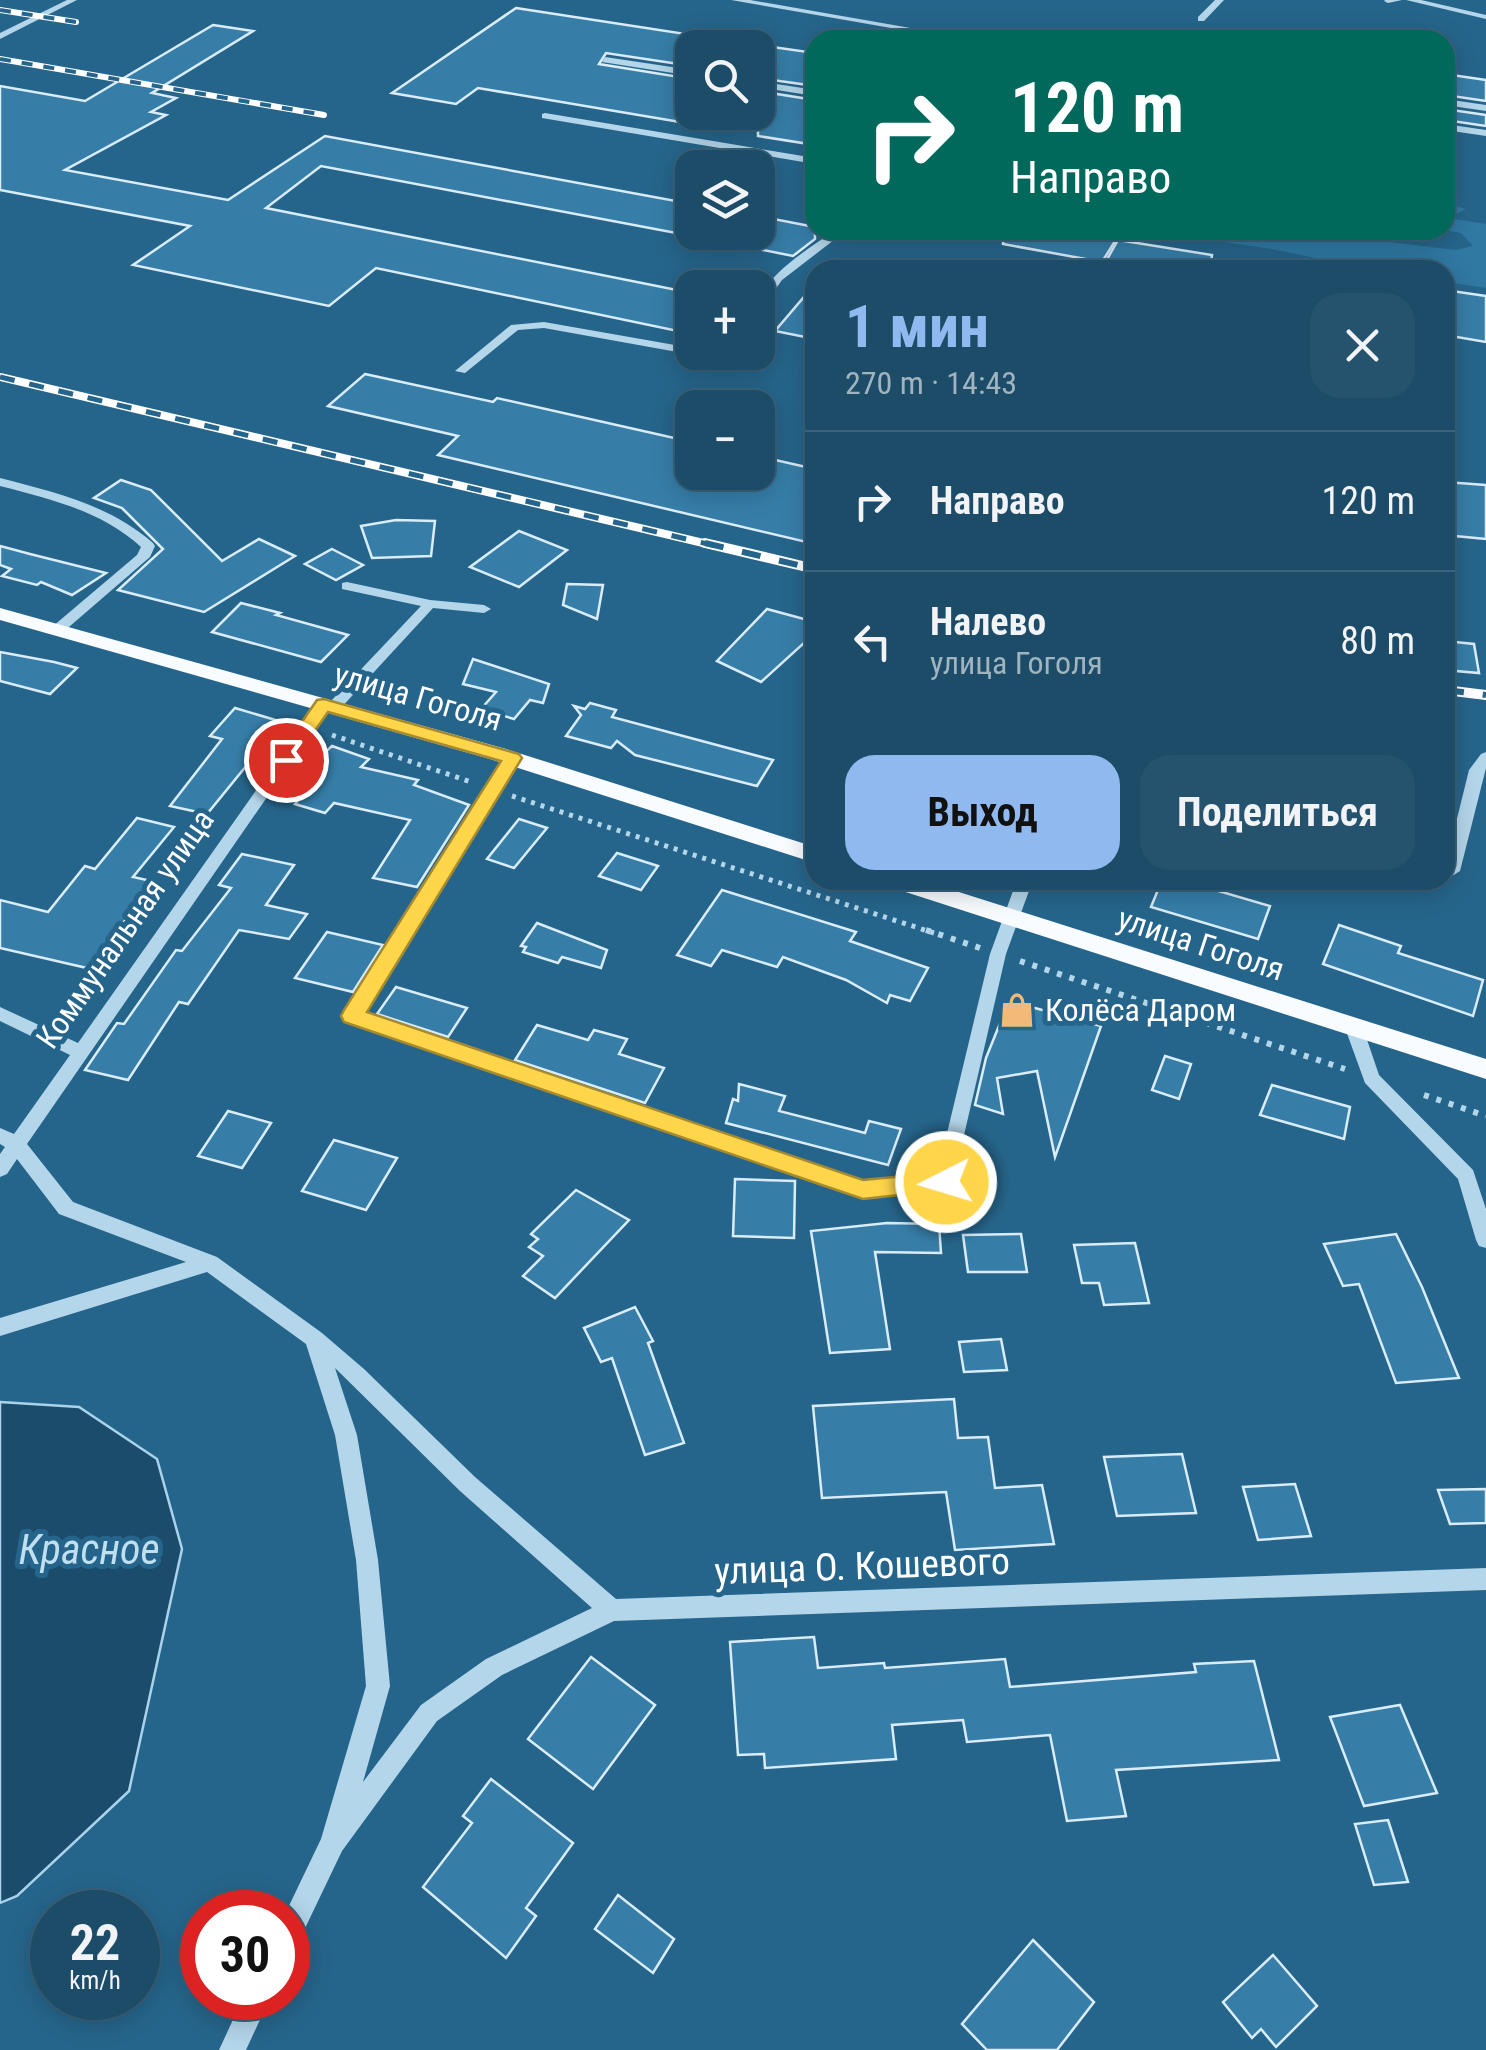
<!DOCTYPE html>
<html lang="ru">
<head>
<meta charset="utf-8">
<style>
	body { margin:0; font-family:"Roboto Condensed",sans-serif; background:#25536e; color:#f1f3f6; height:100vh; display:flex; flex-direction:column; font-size:38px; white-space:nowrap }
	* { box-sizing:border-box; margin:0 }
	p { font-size:32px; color:#a0b4c0 }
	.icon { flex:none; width:55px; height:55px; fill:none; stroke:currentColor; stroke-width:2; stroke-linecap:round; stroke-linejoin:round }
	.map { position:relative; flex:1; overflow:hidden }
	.details { position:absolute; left:805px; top:260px; width:650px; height:630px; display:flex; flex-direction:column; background:#1c4c68; border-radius:30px; box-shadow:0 5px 25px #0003,0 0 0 2px #3a637c }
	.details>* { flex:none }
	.top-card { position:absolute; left:805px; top:30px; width:650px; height:210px; border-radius:30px; box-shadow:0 5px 25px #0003,0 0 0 2px #3a637c; background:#00695c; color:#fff; overflow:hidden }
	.fabs { position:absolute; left:675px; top:30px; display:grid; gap:20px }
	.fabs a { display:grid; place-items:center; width:100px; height:100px; border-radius:20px; background:#1c4c68; box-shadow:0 5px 25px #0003,0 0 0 2px #3a637c; font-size:50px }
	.speed { position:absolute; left:30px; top:1890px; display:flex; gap:20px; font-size:50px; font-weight:700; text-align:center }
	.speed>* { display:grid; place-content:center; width:130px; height:130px; border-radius:50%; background:#1c4c68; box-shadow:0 5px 25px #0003,0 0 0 2px #3a637c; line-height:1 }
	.speed small { font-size:25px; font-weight:400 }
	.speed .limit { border:15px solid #d22; background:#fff; color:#111 }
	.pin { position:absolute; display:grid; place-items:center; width:85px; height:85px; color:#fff; margin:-42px; border:5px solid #fff; border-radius:50%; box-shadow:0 2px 10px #0007 }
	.me { position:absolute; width:110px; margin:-55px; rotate:265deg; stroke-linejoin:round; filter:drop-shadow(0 0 8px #0008) }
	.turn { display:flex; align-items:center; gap:35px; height:210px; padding:0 40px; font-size:45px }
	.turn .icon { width:130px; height:130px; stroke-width:2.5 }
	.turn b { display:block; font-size:70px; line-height:85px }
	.round { display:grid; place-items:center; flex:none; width:105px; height:105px; border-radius:30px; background:#25536e }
	.head { display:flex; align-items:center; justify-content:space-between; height:170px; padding:0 40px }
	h1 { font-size:60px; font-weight:700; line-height:75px; color:#90b9f0 }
	.primary-button { display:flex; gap:20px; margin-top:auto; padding:20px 40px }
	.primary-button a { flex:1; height:115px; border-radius:30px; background:#90b9f0; color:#111; font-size:40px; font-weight:700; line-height:115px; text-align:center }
	.primary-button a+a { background:#25536e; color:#f1f3f6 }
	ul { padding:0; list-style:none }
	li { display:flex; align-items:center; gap:30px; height:140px; padding:0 40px; border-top:2px solid #3a637c }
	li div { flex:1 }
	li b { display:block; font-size:38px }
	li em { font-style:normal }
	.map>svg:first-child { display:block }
	.green { fill:#3079a3 }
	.water { fill:#1b4c6b; stroke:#a9d3eb; stroke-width:2.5 }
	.building { fill:#367ea8; stroke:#d9ecf8; stroke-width:2.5 }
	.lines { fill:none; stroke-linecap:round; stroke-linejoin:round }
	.path-far1 { stroke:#b4d6ea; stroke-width:5; stroke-dasharray:4 6; stroke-linecap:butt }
	.path { stroke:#b4d6ea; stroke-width:6; stroke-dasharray:5 8; stroke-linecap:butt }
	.minor { fill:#b4d6ea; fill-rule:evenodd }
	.major { fill:#f8fcfe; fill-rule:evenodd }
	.rail-far2-casing { stroke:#fff; stroke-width:6 }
	.rail-far1-casing { stroke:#fff; stroke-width:8 }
	.rail-casing { stroke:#fff; stroke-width:10 }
	.rail-far2 { stroke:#26658b; stroke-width:4; stroke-dasharray:11; stroke-linecap:butt }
	.rail-far1 { stroke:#26658b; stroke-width:5; stroke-dasharray:15; stroke-linecap:butt }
	.rail { stroke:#26658b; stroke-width:6; stroke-dasharray:19; stroke-linecap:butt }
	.route { fill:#ffd54a; stroke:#a68a30; stroke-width:2.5 }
	.labels { text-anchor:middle; stroke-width:10; stroke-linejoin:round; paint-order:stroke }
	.street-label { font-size:32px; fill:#fff; stroke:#26658b }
	.poi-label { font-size:32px; fill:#fff; stroke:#26658b; text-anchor:start }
	.near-street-label { font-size:38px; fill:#fff; stroke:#26658b }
	.near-water-label { font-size:42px; font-style:italic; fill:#c0e0f1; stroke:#26658b }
</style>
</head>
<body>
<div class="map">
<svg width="1486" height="2050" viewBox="0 0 1486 2050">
	<rect width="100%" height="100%" fill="#26658b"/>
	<path class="green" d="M 1445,203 L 1466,209 L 1449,218 L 1486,224 L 1486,288 L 1445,282 L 1445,270 L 1374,270 L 1272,249 L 1141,230 L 1290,230 L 1456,250 L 1473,246 L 1461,233 L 1444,230 Z"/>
	<path class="water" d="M 0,1402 L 79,1407 L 157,1459 L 182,1549 L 129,1791 L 17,1896 L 0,1903 Z"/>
	<g class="building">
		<path d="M 516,8 L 692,35 L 692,66 L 606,53 L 599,64 L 692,79 L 692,124 L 478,88 L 456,104 L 392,93 Z"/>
		<path d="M 213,25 L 253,31 L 152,93 L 176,98 L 151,112 L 166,115 L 65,170 L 228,200 L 325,136 L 692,204 L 692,236 L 321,166 L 266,208 L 692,293 L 692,334 L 376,268 L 329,306 L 133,265 L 190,226 L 0,190 L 0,86 L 85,101 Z"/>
		<path d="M 758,45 L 815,53 L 815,86 L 758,78 Z"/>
		<path d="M 1445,74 L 1486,80 L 1486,101 L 1445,95 Z"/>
		<path d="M 758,91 L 815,100 L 815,145 L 758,136 Z"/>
		<path d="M 1445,109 L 1486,115 L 1486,126 L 1445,120 Z"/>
		<path d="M 758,216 L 815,227 L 815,239 L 793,256 L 758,249 Z"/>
		<path d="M 1004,230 L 1074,230 L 1117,238 L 1102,262 L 1003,244 Z"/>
		<path d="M 1118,240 L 1212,255 L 1210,270 L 1146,270 L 1105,263 Z"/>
		<path d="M 815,284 L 815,339 L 775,331 Z"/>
		<path d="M 1445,290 L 1486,296 L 1486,342 L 1445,335 Z"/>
		<path d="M 365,374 L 493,402 L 497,398 L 692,442 L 692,472 L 758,472 L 758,456 L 815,469 L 815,544 L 438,455 L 458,436 L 328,406 Z"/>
		<path d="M 121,480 L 151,490 L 222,561 L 259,539 L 295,556 L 204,612 L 118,590 L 163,549 L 122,508 L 94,498 Z"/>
		<path d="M 1445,482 L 1486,485 L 1486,539 L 1445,535 Z"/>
		<path d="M 396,520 L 435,521 L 431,556 L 372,558 L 361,526 Z"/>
		<path d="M 519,531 L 567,550 L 519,587 L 470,567 Z"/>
		<path d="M 0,546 L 30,554 L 106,573 L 72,595 L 41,582 L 37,585 L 2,576 L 11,569 L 0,565 Z"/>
		<path d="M 332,549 L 363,565 L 336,580 L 305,564 Z"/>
		<path d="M 567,584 L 603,585 L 597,619 L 563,605 Z"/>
		<path d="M 241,603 L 280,613 L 276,615 L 348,635 L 321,662 L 212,632 Z"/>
		<path d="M 767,609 L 815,622 L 815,633 L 761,682 L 717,661 Z"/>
		<path d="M 1445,641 L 1474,644 L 1479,673 L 1445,670 Z"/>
		<path d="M 0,652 L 54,662 L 77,668 L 50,694 L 0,681 Z"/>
		<path d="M 473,659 L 549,684 L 543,703 L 530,700 L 514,719 L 481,709 L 496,692 L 463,684 Z"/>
		<path d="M 590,703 L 616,710 L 612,717 L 773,760 L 757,786 L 635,755 L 617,741 L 611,748 L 566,736 L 581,715 L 574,706 L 585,709 Z"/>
		<path d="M 235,708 L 282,722 L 207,814 L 170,806 L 222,739 L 210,736 Z"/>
		<path d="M 332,746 L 369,759 L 361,767 L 418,780 L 414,785 L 469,805 L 417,887 L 373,878 L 410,820 L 334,803 L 325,813 L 295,804 L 320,775 L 306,770 Z"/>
		<path d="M 137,818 L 174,827 L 133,877 L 156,882 L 87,968 L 0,948 L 0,900 L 48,912 L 85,866 L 95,869 Z"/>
		<path d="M 519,819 L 547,828 L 514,868 L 487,859 Z"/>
		<path d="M 617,853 L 658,866 L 641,890 L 599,876 Z"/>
		<path d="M 242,854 L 294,865 L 266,905 L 307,914 L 289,939 L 239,930 L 188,1004 L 179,1002 L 128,1080 L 85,1070 L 117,1023 L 124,1024 L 176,950 L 182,951 L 231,888 L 219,885 Z"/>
		<path d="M 1162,880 L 1181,880 L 1270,906 L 1258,939 L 1151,907 Z"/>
		<path d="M 722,890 L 856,932 L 850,941 L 928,968 L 910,1001 L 890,995 L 887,1003 L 846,980 L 783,957 L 777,967 L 722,950 L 711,966 L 677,955 Z"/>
		<path d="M 537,923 L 607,950 L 601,968 L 562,957 L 558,963 L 523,952 L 526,947 L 521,946 Z"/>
		<path d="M 1339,925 L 1401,946 L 1398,953 L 1483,980 L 1473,1016 L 1323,964 Z"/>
		<path d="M 327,932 L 383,945 L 353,992 L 295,978 Z"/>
		<path d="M 396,987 L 467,1008 L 448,1037 L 377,1014 Z"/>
		<path d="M 1009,1001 L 1101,1026 L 1055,1157 L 1037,1071 L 997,1078 L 1003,1114 L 975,1105 L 986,1058 Z"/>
		<path d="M 537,1025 L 588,1040 L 594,1030 L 627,1039 L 619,1054 L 664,1068 L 645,1103 L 515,1060 Z"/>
		<path d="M 1165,1056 L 1191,1064 L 1179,1099 L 1152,1090 Z"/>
		<path d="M 739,1084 L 785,1096 L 779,1111 L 865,1133 L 869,1121 L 901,1129 L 888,1165 L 726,1123 L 733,1099 L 738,1101 Z"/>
		<path d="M 1272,1085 L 1350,1107 L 1344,1139 L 1260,1115 Z"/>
		<path d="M 228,1111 L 271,1123 L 242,1168 L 198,1156 Z"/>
		<path d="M 334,1140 L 397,1158 L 366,1210 L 302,1191 Z"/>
		<path d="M 735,1179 L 795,1181 L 794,1238 L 733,1236 Z"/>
		<path d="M 576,1190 L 629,1220 L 555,1298 L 523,1276 L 543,1256 L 529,1247 L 538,1239 L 531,1234 Z"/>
		<path d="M 887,1223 L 939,1224 L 941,1253 L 875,1252 L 890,1349 L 830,1353 L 811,1231 Z"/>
		<path d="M 1021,1234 L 1027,1272 L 968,1272 L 963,1235 Z"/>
		<path d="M 1396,1234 L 1422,1287 L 1459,1378 L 1396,1383 L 1359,1284 L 1343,1286 L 1324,1244 Z"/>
		<path d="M 1135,1243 L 1149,1303 L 1104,1305 L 1099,1283 L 1082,1283 L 1074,1245 Z"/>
		<path d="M 635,1307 L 653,1341 L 648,1343 L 684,1443 L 645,1455 L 612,1358 L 601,1362 L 584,1328 Z"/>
		<path d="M 1001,1339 L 1007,1370 L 964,1372 L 959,1342 Z"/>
		<path d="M 954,1399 L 958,1438 L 988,1437 L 995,1488 L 1042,1485 L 1054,1544 L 955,1550 L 946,1492 L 822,1498 L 813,1406 Z"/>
		<path d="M 1182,1454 L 1196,1513 L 1117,1516 L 1104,1457 Z"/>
		<path d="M 1295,1484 L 1311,1536 L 1258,1540 L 1243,1487 Z"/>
		<path d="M 1486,1489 L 1486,1523 L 1450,1524 L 1438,1490 Z"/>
		<path d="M 814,1637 L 818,1668 L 884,1663 L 885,1668 L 1005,1659 L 1010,1687 L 1196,1672 L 1194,1664 L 1254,1661 L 1279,1760 L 1116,1770 L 1126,1816 L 1067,1821 L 1050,1735 L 967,1742 L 963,1720 L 892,1725 L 896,1759 L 765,1768 L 764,1754 L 738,1755 L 730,1642 Z"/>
		<path d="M 591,1657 L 655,1705 L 593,1789 L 528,1739 Z"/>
		<path d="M 1400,1705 L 1437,1793 L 1364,1806 L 1330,1717 Z"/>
		<path d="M 491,1779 L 573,1843 L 526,1908 L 536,1916 L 506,1958 L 423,1887 L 472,1823 L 463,1816 Z"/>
		<path d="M 1388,1820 L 1408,1882 L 1374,1885 L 1355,1824 Z"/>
		<path d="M 618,1895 L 674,1939 L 653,1973 L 595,1929 Z"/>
		<path d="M 1033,1940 L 1094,2002 L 1057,2050 L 987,2050 L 962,2024 Z"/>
		<path d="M 1273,1955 L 1317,2006 L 1276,2047 L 1261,2029 L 1252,2038 L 1223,2002 Z"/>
	</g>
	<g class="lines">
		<g class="path-far1">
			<path d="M 332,735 L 471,782"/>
			<path d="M 512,796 L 934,933"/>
		</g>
		<g class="path">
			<path d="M 926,930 L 980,948"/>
			<path d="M 1020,961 L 1345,1069"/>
			<path d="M 1424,1095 L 1486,1116"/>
		</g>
		<g class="minor">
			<path d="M 67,0 L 77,0 L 0,39 L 0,33 Z"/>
			<path d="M 731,0 L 750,0 L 979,40 L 960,40 Z"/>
			<path d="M 1215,0 L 1224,0 L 1204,21 L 1198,21 L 1198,17 Z"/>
			<path d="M 1402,0 L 1388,3 L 1384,1 L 1385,0 Z"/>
			<path d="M 1406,0 L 1421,0 L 1486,15 L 1486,19 Z"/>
			<path d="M 605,57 L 692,70 L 692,76 L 602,62 Z"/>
			<path d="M 758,81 L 815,90 L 815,96 L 758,87 Z"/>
			<path d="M 1445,99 L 1486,105 L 1486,111 L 1445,105 Z"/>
			<path d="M 545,113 L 815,158 L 815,164 L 542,118 L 542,114 Z"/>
			<path d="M 1445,124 L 1486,130 L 1486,136 L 1445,130 Z"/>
			<path d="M 835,230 L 847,230 L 782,280 L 762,308 L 758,309 C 758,278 812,247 835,230 Z"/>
			<path d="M 544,322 L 692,348 L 692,352 L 699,352 L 694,355 L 544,328 L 518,330 L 465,373 L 455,371 L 511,325 Z"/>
			<path d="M 0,478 C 54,492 110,505 153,543 L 155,546 L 150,557 L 62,633 L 52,633 L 52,627 L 137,555 L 141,547 C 102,511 50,499 0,486 Z"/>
			<path d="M 347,582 L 430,600 L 484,605 L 491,609 L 484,613 L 433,608 L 339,710 L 328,709 L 27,1144 L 73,1202 L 217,1257 L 322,1333 L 364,1369 L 475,1477 L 616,1599 L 1486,1568 L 1486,1590 L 614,1621 L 502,1675 L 437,1721 L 342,1851 L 297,1945 L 288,1949 L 286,1912 L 321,1839 L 366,1686 L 356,1560 L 335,1435 L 306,1344 L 207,1272 L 0,1336 L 0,1318 L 186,1262 L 59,1214 L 17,1159 L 7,1174 L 0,1177 L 0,1154 L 5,1147 L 0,1144 L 0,1128 L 14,1134 L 70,1055 L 0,1021 L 0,1007 L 78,1043 L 319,701 L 330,702 L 421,606 L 342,589 L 342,583 ZM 335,1368 L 460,1491 L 592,1608 L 486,1659 L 421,1705 L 363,1782 L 390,1686 L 378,1560 L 357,1435 Z"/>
			<path d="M 1486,752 L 1486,768 L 1460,871 L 1452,876 L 1446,875 L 1445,867 L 1469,770 L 1481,754 Z"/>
			<path d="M 512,753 L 520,758 L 364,1013 L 863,1182 L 937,1175 L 990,954 L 1017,880 L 1033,880 L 1006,954 L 952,1187 L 863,1198 L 347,1021 L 344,1016 L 347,1011 L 504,758 Z"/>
			<path d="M 1354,1021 L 1363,1028 L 1379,1075 L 1473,1170 L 1486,1209 L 1486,1248 L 1479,1246 L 1476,1240 L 1458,1179 L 1365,1083 L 1345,1028 Z"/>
			<path d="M 243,1998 L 270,1998 L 246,2050 L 219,2050 Z"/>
		</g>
		<g class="major">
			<path d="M 0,608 L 506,749 L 815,847 L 815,863 L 490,759 L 0,620 Z"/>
			<path d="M 883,880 L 921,880 L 1486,1059 L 1486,1079 L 887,886 Z"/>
		</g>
		<defs>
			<g id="rail-far2">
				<path d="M 0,10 L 76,22"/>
				<path d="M 0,59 L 324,115"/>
			</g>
			<path id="rail-far1" d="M 0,377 L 716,546"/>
			<g id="rail">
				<path d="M 705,543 L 815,569"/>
				<path d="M 1445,690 L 1486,695"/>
			</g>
		</defs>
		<use href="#rail-far2" class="rail-far2-casing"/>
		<use href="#rail-far1" class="rail-far1-casing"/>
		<use href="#rail" class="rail-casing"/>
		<use href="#rail-far2" class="rail-far2"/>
		<use href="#rail-far1" class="rail-far1"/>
		<use href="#rail" class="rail"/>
	</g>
	<path class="route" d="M 324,699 L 519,754 L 522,758 L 367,1012 L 863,1180 L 946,1172 L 954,1175 L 958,1182 L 954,1189 L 863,1199 L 344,1022 L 341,1016 L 344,1010 L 501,761 L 328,712 L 292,764 L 279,764 L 279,755 L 317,700 Z"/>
	<defs>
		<symbol id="shop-bare" viewBox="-9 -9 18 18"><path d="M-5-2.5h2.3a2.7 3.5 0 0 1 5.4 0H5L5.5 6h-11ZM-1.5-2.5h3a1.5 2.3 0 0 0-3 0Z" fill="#f3b979" stroke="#26658b" stroke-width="2.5" paint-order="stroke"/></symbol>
	</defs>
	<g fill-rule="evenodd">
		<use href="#shop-bare" x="992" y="985" width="50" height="50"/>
	</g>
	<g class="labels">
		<g class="street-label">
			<text transform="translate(418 697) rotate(16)" y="11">улица Гоголя</text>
			<text transform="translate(125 929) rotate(-55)" y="11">Коммунальная улица</text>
			<text transform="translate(1201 944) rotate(18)" y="11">улица Гоголя</text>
		</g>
		<g class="poi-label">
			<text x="1045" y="1021">Колёса Даром</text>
		</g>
		<g class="near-street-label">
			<text transform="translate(862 1566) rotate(-2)" y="13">улица О. Кошевого</text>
		</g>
		<g class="near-water-label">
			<text x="89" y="1564">Красное</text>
		</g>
	</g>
</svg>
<div class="fabs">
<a><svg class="icon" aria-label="search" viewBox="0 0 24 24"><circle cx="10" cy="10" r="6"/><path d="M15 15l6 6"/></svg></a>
<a><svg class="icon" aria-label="layers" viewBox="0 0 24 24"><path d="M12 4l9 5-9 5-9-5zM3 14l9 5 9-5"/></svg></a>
<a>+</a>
<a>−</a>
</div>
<div class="speed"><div>22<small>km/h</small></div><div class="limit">30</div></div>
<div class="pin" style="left:286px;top:760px;background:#d93025"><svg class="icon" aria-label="arrive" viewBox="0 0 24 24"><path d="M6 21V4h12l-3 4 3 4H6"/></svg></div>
<svg class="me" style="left:946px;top:1182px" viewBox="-20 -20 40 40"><circle r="17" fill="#ffd54a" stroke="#fff" stroke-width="3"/><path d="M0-11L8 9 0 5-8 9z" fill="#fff"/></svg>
<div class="top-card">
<div class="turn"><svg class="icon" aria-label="right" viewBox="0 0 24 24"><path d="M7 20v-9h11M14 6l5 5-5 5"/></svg><div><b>120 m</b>Направо</div></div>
</div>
<section class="details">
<div class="head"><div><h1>1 мин</h1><p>270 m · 14:43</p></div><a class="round"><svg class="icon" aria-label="close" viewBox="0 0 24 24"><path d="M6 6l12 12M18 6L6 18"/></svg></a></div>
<ul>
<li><svg class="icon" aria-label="right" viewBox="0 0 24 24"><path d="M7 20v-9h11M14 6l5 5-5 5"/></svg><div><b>Направо</b></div><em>120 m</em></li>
<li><svg class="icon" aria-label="left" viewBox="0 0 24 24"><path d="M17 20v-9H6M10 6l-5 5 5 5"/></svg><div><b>Налево</b><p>улица Гоголя</p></div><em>80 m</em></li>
</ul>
<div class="primary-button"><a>Выход</a><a>Поделиться</a></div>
</section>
</div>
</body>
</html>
